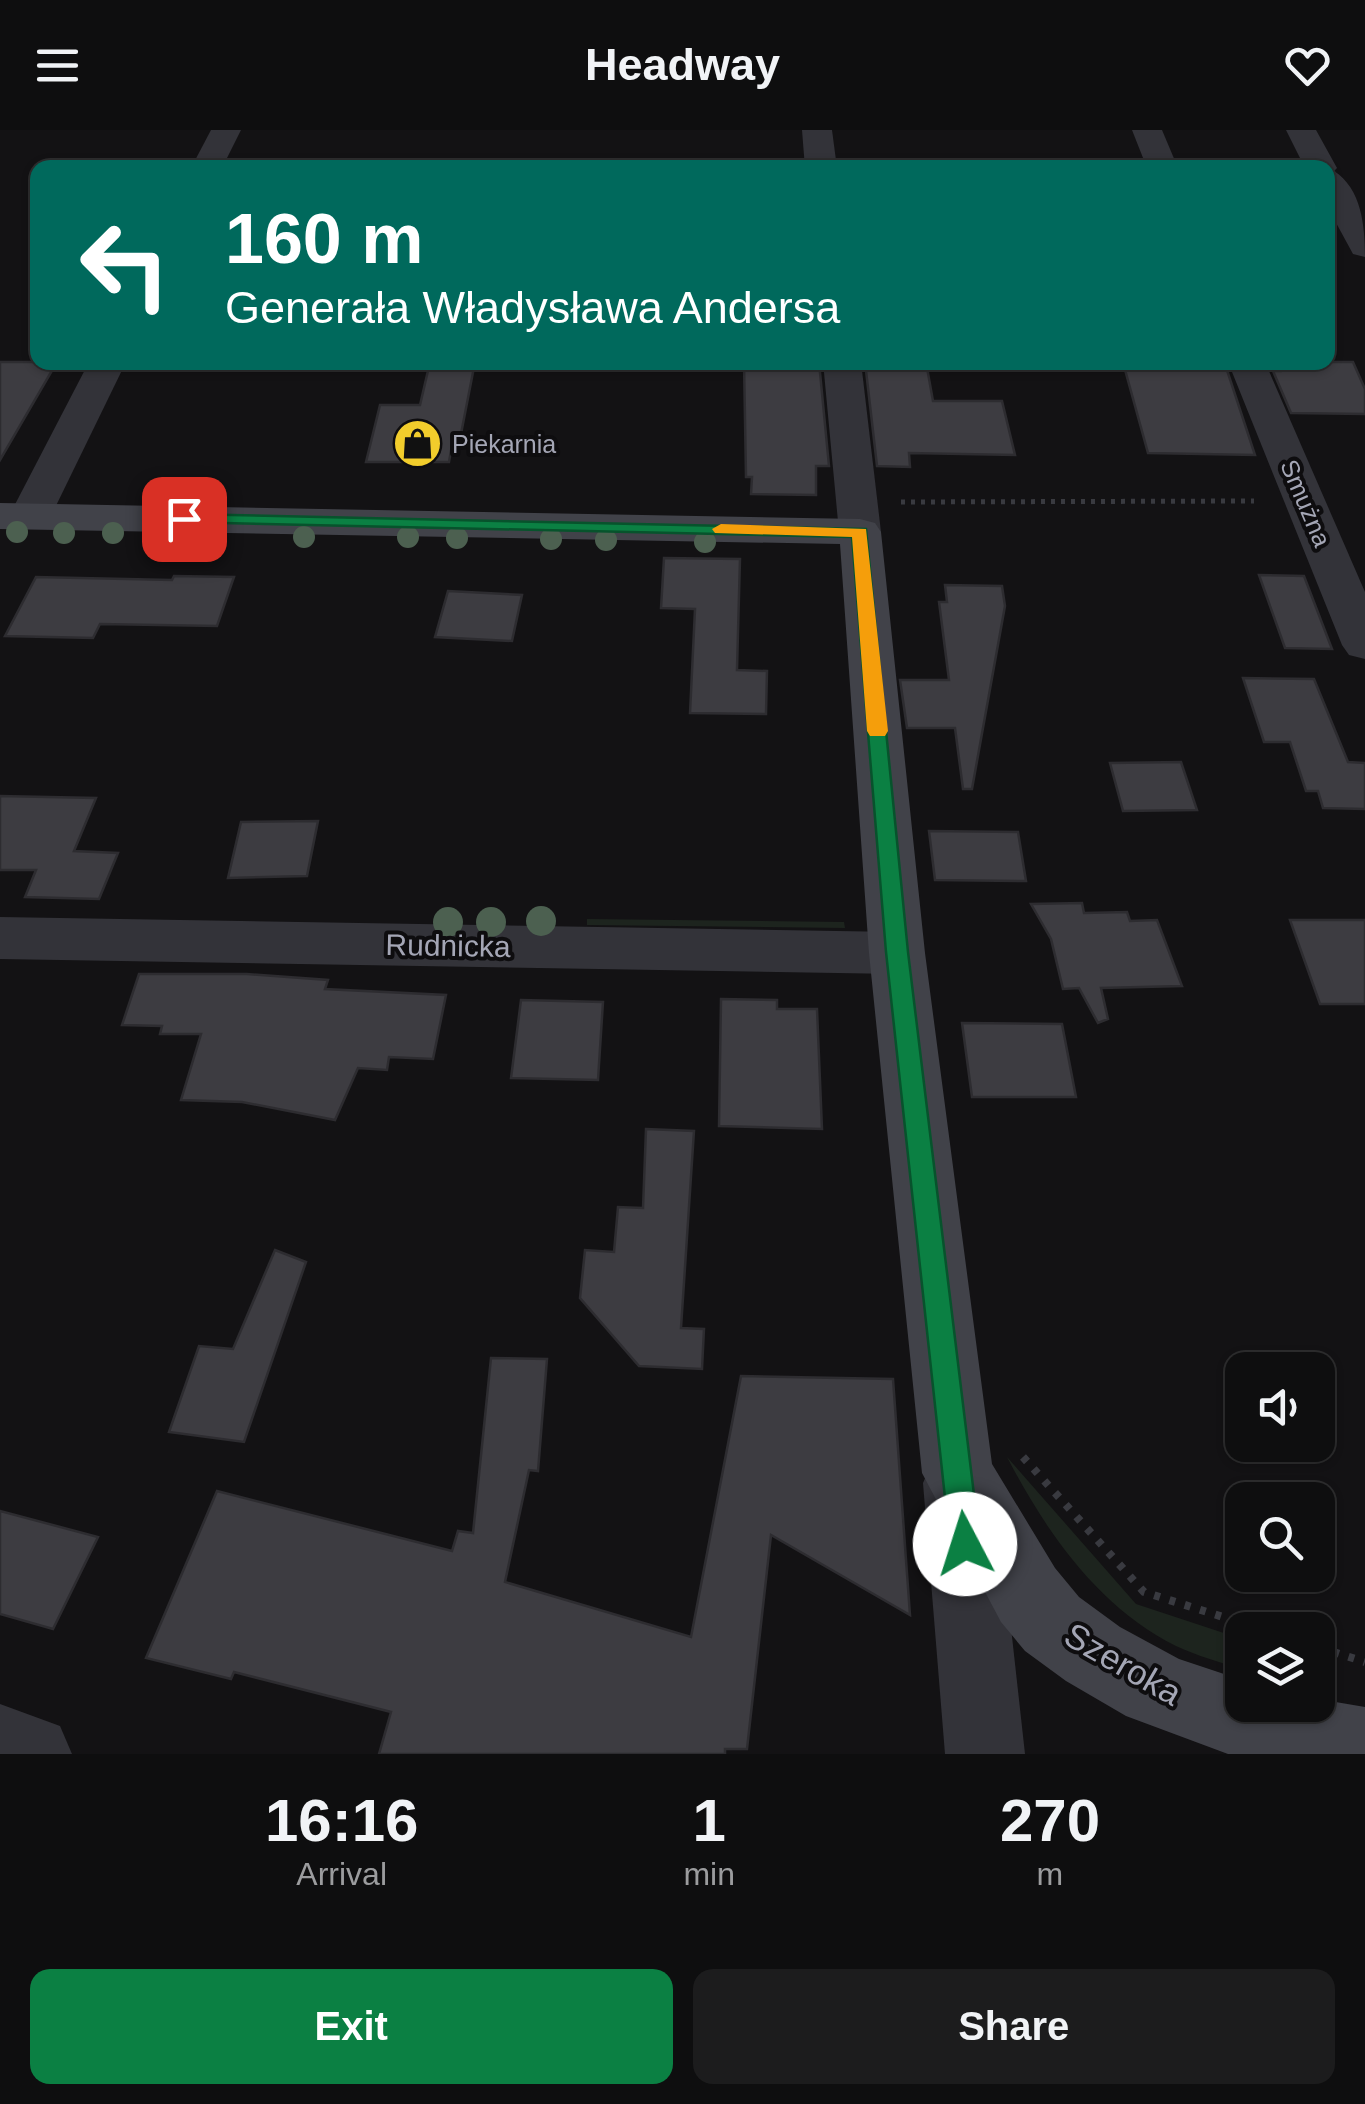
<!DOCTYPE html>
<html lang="en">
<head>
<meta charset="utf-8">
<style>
	body { margin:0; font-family:Arial,sans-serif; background:#1c1c1d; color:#f1f3f6; height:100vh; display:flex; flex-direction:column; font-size:38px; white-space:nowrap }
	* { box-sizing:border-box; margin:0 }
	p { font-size:32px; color:#9b9c9e }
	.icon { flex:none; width:55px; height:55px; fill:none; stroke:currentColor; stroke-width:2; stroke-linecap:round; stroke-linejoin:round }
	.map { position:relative; height:1624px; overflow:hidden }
	.drawer { display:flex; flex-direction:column; background:#0e0e0f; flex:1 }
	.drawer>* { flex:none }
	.top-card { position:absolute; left:30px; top:30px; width:1305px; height:210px; border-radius:20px; box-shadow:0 2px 8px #0004,0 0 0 2px #2e2e2f; background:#00695c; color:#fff; overflow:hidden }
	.buttons { position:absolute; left:1225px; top:1222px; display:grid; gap:20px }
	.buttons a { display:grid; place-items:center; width:110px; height:110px; border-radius:20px; background:#0e0e0f; box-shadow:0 2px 8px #0004,0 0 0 2px #2e2e2f; font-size:50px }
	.pin { position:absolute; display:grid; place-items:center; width:85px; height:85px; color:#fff; margin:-42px; border-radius:20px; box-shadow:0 5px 15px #0006 }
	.me { position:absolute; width:110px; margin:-55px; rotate:355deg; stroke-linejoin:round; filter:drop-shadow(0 0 8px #0008) }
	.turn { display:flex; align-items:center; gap:35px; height:210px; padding:0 30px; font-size:45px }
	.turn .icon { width:130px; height:130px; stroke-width:2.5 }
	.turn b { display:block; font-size:70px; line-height:85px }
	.eta { display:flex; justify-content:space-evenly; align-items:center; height:170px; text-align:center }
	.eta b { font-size:60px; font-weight:600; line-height:70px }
	.cta { display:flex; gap:20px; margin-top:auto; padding:20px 30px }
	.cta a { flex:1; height:115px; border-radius:20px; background:#0b8043; color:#fff; font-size:40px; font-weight:600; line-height:115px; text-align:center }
	.cta a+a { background:#1c1c1d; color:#f1f3f6 }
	header { display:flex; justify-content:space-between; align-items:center; height:130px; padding:0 30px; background:#0e0e0f; font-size:45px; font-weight:600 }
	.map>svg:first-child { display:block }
	.green { fill:#1d241e }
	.building { fill:#3d3c41; stroke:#2d2c30; stroke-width:2.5 }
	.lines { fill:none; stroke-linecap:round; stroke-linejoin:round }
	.path-far1 { stroke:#393a40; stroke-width:5; stroke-dasharray:4 6; stroke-linecap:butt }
	.path { stroke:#393a40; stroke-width:8; stroke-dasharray:6 10; stroke-linecap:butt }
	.street { fill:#333339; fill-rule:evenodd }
	.secondary { fill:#414249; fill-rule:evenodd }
	.tree { fill:#4c6050 }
	.route { fill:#0b8043; stroke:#07532c; stroke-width:2.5 }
	.slow { fill:#f59e0b }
	.labels { text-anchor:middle; stroke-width:8; stroke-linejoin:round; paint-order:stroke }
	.far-poi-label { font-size:25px; fill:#a4a6b5; stroke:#0e0d0f; text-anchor:start }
	.far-street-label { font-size:25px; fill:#a4a6b5; stroke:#0e0d0f }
	.street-label { font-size:30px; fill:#a4a6b5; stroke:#0e0d0f }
	.near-street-label { font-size:35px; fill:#a4a6b5; stroke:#0e0d0f }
</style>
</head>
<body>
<header><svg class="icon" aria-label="menu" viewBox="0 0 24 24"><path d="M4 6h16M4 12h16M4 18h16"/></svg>Headway<svg class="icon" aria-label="heart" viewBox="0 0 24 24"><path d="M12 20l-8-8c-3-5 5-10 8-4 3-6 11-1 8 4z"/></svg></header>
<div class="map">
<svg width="1365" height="1624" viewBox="0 0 1365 1624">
	<rect width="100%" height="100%" fill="#131214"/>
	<g class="green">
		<path d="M 587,789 L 844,792 L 845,798 L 587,795 Z"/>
		<path d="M 1007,1327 L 1136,1474 L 1242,1509 L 1242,1540 C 1221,1532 1197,1526 1176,1516 C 1098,1477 1046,1402 1007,1327 Z"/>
	</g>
	<g class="building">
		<path d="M 0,232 L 57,232 L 0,330 Z"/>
		<path d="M 430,232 L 475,232 L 461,304 L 454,304 L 449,332 L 366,332 L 380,275 L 420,275 Z"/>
		<path d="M 744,232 L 819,232 L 829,336 L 816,336 L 816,365 L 751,364 L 752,347 L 746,347 Z"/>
		<path d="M 865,232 L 926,232 L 933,271 L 1002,271 L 1015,325 L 909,323 L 910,337 L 877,336 Z"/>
		<path d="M 1277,232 L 1353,232 L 1365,259 L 1365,284 L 1291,283 L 1273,241 L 1280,241 Z"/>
		<path d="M 1124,236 L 1227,240 L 1255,325 L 1148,323 Z"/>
		<path d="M 664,428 L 740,429 L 737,540 L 767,541 L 766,584 L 690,583 L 695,479 L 661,478 Z"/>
		<path d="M 1259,445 L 1304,446 L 1332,519 L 1285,518 Z"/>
		<path d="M 174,446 L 234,447 L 217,496 L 100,494 L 93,508 L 5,506 L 36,447 L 172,450 Z"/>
		<path d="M 945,455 L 1002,456 L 1005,476 L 972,659 L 963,659 L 955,598 L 907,598 L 900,550 L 949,550 L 939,472 L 947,472 Z"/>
		<path d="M 448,461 L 522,465 L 512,511 L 435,507 Z"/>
		<path d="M 1243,548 L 1314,549 L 1348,632 L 1365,633 L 1365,679 L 1323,678 L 1318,661 L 1306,661 L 1290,612 L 1264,612 Z"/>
		<path d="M 1181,632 L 1197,680 L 1123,681 L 1110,633 Z"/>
		<path d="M 0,666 L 96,668 L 74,721 L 118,723 L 99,769 L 25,767 L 36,740 L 0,740 Z"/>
		<path d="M 318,691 L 307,746 L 228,748 L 241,692 Z"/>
		<path d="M 929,701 L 1018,702 L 1026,751 L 935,750 Z"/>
		<path d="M 1082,773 L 1084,783 L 1127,782 L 1130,791 L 1157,790 L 1182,856 L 1101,858 L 1108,889 L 1098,893 L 1079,858 L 1063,859 L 1051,809 L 1031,774 Z"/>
		<path d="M 1290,790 L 1365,790 L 1365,874 L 1320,874 Z"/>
		<path d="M 139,844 L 247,844 L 328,850 L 325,859 L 446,865 L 433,929 L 389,927 L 387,940 L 358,938 L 335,990 L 242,972 L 181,970 L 201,904 L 160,904 L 162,896 L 122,895 Z"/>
		<path d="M 721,869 L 777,870 L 777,879 L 817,879 L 822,999 L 719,996 Z"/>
		<path d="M 521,870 L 603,872 L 598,950 L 511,948 Z"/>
		<path d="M 962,893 L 1062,894 L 1076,967 L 972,967 Z"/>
		<path d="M 646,999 L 694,1001 L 681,1198 L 704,1199 L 702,1239 L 639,1236 L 580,1168 L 585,1120 L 614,1122 L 618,1077 L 643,1078 Z"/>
		<path d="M 275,1120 L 306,1132 L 244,1312 L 169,1302 L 199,1216 L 233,1219 Z"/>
		<path d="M 491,1228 L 547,1229 L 538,1341 L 529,1340 L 505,1452 L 691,1507 L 741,1246 L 893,1249 L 910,1485 L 771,1405 L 747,1619 L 725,1619 L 725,1624 L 379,1624 L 391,1582 L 234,1542 L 231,1549 L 146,1528 L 217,1361 L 452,1421 L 458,1401 L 473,1403 Z"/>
		<path d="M 0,1381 L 98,1407 L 53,1499 L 0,1484 Z"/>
	</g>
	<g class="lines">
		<path class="path-far1" d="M 901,372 L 1254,371"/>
		<g class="path">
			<path d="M 1023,1327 L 1144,1462 L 1264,1500"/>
			<path d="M 1318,1517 L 1365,1532"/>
		</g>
		<g class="street">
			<path d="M 211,0 L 241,0 L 222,38 L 191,38 Z"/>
			<path d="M 802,0 L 832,0 L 837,38 L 805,38 Z"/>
			<path d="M 1132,0 L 1162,0 L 1178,38 L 1147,38 Z"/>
			<path d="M 1286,0 L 1316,0 L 1337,38 L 1334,41 C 1362,59 1365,97 1365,127 L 1353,124 L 1328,78 L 1328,38 L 1305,38 Z"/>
			<path d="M 89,232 L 126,232 L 51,386 L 45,395 L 30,399 L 15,395 L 9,386 Z"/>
			<path d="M 823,232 L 861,232 L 881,402 L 875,411 L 860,415 L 845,411 L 839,402 Z"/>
			<path d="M 1228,232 L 1265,232 L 1365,462 L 1365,529 L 1349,525 L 1342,515 Z"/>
			<path d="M 0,787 L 897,802 L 917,808 L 925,823 L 917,838 L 897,844 L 0,829 Z"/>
			<path d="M 959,1318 L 984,1328 L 995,1353 L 1025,1624 L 945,1624 L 923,1353 L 934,1328 Z"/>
			<path d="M 0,1574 L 60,1596 L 72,1624 L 0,1624 Z"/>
		</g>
		<path class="secondary" d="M 0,373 L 860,389 L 875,393 L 881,402 L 925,823 L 992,1334 L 1055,1438 L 1079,1467 L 1120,1497 L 1179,1529 L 1242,1550 L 1242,1575 L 1318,1575 L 1318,1569 L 1365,1577 L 1365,1624 L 1228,1624 L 1126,1586 L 1066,1551 L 1025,1521 L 1001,1492 L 922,1343 L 869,823 L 840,414 L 0,399 Z"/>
	</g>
	<g class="tree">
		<circle cx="17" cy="402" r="11"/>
		<circle cx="64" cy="403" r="11"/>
		<circle cx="113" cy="403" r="11"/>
		<circle cx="159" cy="404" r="11"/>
		<circle cx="212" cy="404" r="11"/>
		<circle cx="304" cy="407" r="11"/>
		<circle cx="408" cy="407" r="11"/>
		<circle cx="457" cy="408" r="11"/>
		<circle cx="551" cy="409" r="11"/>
		<circle cx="606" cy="410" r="11"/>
		<circle cx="705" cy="412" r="11"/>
		<circle cx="541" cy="791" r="15"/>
		<circle cx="448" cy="792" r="15"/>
		<circle cx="491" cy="792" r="15"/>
	</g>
	<path class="route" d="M 184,384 L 866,399 L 908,822 L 980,1414 L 976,1424 L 965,1429 L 954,1424 L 950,1414 L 886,822 L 852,407 L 178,392 L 176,389 Z"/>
	<path class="slow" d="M 721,394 L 866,399 L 888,601 L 885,606 L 870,606 L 867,601 L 852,407 L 715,403 L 712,399 Z"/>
	<defs>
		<symbol id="shop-disc" viewBox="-11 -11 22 22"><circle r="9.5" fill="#f2cd2c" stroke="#0e0d0f"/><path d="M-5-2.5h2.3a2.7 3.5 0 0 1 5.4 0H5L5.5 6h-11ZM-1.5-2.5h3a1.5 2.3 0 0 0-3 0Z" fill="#111"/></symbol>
	</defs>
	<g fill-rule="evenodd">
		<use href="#shop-disc" x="390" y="286" width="55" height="55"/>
	</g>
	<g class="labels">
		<g class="far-poi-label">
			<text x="452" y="323">Piekarnia</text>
		</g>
		<g class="far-street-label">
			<text transform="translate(1306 373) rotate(67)" y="9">Smużna</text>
		</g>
		<g class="street-label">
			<text transform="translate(448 816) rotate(1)" y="10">Rudnicka</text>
		</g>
		<g class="near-street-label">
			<text transform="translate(1123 1534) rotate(30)" y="12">Szeroka</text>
		</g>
	</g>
</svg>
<div class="buttons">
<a><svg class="icon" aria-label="sound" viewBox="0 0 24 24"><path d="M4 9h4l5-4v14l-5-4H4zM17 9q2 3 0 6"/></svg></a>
<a><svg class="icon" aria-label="search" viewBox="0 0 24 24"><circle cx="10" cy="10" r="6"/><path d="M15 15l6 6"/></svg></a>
<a><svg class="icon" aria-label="layers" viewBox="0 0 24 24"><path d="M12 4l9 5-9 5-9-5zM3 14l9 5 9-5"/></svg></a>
</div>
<div class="pin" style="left:184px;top:389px;background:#d93025"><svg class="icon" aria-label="arrive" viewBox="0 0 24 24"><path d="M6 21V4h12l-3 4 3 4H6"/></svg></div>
<svg class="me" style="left:965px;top:1414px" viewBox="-20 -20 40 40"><circle r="19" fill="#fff"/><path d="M0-13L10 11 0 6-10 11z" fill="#0b8043"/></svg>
<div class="top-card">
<div class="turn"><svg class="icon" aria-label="left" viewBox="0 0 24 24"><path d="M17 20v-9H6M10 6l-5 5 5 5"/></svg><div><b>160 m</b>Generała Władysława Andersa</div></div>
</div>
</div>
<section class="drawer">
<div class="eta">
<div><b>16:16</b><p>Arrival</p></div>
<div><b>1</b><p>min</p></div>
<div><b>270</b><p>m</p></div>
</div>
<div class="cta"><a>Exit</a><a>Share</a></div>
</section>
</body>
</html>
